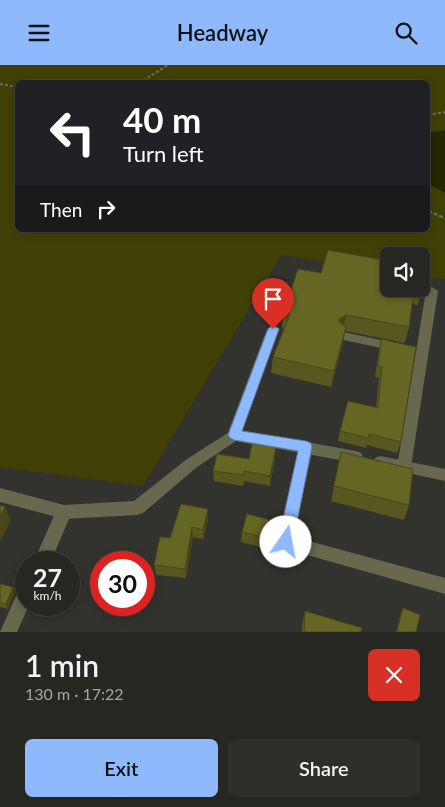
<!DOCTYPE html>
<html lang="en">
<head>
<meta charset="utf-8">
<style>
	body { margin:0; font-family:Lato,sans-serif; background:#2e2e2a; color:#f1f3f6; height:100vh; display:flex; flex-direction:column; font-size:19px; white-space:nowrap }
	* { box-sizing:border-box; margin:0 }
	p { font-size:16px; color:#a4a5a5 }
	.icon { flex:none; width:28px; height:28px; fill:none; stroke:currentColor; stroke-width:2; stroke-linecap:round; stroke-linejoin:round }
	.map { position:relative; height:567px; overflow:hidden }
	.side { display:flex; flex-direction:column; background:#262622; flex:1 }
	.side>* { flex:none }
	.banner { position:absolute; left:15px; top:15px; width:415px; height:152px; border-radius:8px; box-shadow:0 2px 8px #0003,0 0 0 1px #424340; background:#202124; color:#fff; overflow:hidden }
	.buttons { position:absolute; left:380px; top:182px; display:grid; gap:10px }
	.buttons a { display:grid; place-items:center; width:50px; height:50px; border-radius:8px; background:#262622; box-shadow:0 2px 8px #0003,0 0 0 1px #424340; font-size:25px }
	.speed { position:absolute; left:15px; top:486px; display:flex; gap:10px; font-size:25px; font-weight:700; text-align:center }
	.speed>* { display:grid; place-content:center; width:65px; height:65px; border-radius:50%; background:#262622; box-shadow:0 2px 8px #0003,0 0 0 1px #424340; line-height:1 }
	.speed small { font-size:12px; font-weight:400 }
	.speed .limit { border:8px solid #d22; background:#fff; color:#111 }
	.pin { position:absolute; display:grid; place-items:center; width:42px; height:42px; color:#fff; margin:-51px -21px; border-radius:50% 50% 50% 0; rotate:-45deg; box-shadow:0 0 5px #0007 }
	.pin .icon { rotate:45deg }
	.me { position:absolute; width:55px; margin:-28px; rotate:12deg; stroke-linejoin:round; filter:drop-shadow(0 0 4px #0008) }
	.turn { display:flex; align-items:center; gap:18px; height:105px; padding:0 25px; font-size:22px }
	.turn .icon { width:65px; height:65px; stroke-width:2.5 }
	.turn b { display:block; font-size:35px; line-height:42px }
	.then { display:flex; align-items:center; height:48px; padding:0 25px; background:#0003; gap:10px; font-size:19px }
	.round { display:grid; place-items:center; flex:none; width:52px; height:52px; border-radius:8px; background:#2e2e2a }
	.summary { display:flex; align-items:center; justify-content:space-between; height:85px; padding:0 25px }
	h1 { font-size:30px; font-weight:600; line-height:38px }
	.button { display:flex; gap:10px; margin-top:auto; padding:10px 25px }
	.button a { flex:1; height:58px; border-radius:8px; background:#8eb9fd; color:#111; font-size:20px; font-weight:600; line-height:58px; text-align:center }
	.button a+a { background:#2e2e2a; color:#f1f3f6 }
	header { display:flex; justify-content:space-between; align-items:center; height:65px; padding:0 25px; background:#8eb9fd; color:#111; font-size:22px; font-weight:600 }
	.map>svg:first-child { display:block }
	.green { fill:#404005 }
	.water { fill:#252502 }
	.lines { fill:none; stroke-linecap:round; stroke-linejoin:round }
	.path-far1 { stroke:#6b6b67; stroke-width:2; stroke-dasharray:3 2; stroke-linecap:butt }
	.path { stroke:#6b6b67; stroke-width:2.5; stroke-dasharray:4 2; stroke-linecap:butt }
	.minor { fill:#67684e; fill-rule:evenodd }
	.tertiary { fill:#67684e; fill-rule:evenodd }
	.wall { fill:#57571f }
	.shaded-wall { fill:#474719 }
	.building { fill:#656524; stroke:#474719 }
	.route { fill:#8eb9fd; stroke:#5c78a4 }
</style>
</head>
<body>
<header><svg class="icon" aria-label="menu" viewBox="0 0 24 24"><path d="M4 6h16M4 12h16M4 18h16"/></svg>Headway<svg class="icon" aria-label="search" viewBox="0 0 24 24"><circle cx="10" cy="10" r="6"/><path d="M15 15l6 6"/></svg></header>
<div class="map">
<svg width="445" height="567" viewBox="0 0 445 567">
	<rect width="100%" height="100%" fill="#32332e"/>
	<path class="green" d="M 0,0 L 445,0 L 445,65 L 428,68 L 428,18 L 18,18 L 18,165 L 428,165 L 428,119 L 445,128 L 445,214 L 421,211 L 421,191 L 389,191 L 389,206 L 281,190 L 143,421 L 0,402 Z"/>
	<path class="water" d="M 445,65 L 445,128 L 428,119 L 428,68 Z"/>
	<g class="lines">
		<g class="path-far1">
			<path d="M 139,18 L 168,0"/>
			<path d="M 0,19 L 18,22"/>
			<path d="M 428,50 L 445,47"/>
		</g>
		<path class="path" d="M 428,146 L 445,153"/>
		<g class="minor">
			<path d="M 432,222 L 438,226 L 411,402 L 409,406 L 404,408 L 399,406 L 397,402 L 426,226 Z"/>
			<path d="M 273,260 L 279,264 L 241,370 L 239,374 L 234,376 L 229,374 L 227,370 L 267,264 Z"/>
			<path d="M 343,267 L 395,278 L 401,282 L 395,286 L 339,274 L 337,271 Z"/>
			<path d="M 306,376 L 311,378 L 313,382 L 294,472 L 445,513 L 445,529 L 279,482 L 277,477 L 299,382 L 301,378 Z"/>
			<path d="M 64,440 L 70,442 L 72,447 L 50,498 L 33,498 L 58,442 Z"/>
			<path d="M 26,520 L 26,540 L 29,540 L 17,567 L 0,567 L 20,522 Z"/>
		</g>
		<g class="tertiary">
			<path d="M 234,364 L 356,386 L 361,388 L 363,392 L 361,396 L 356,398 L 236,376 L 197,402 L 143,448 L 137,450 L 64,454 L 0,437 L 0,423 L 64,440 L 134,436 L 187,394 Z"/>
			<path d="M 380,391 L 445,404 L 445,416 L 375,401 L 373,397 L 375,393 Z"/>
		</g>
	</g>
	<g class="wall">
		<path d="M 389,224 L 422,224 L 418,240 L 412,239 L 409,262 L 405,278 L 346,266 L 343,277 L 331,322 L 271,308 L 273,292 L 284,264 L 282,263 L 283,248 Z"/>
		<path d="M 381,274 L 401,377 L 397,388 L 367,380 L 366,383 L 338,376 L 340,366 L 376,343 L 379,313 L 375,312 L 379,285 Z"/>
		<path d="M 276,381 L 275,392 L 270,421 L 244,416 L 243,421 L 214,416 L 213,406 L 249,394 Z"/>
		<path d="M 341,387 L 409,440 L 404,455 L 331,436 Z"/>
		<path d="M 208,454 L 203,474 L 193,472 L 186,513 L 156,510 L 154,500 L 170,473 Z"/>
		<path d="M 242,467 L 277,469 L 279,476 L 278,486 L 241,477 Z"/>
		<path d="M 0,519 L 13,522 L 15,526 L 8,544 L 0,542 Z"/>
		<path d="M 403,543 L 416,567 L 396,567 L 401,548 Z"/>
		<path d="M 305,546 L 361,567 L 302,567 L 302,559 Z"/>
	</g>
	<g class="shaded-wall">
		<path d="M 346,250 L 343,265 L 336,269 L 339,254 Z"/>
		<path d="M 346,262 L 343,277 L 331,322 L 334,306 Z"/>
		<path d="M 276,381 L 275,392 L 270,421 L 270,411 Z"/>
		<path d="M 5,442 L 11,455 L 0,477 L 0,452 Z"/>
		<path d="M 208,444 L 208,454 L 203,474 L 203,465 Z"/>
		<path d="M 192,462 L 193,472 L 186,513 L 185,504 Z"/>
		<path d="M 13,522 L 15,526 L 8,544 L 6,539 Z"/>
	</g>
	<g class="building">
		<path d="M 328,185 L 389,196 L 389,224 L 414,224 L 409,262 L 346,250 L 339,254 L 339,257 L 346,262 L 334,306 L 273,292 L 290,249 L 283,248 L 298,204 L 321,208 Z"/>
		<path d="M 421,201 L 425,202 L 422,224 L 419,224 L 421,224 Z"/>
		<path d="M 381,274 L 416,282 L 401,377 L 369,369 L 368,373 L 340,366 L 348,336 L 378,343 L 382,302 L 378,301 Z"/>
		<path d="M 252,378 L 276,381 L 270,411 L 244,406 L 244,410 L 213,406 L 217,389 L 249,394 Z"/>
		<path d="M 341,387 L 413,404 L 409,440 L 334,421 Z"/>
		<path d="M 181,439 L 208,444 L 203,465 L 192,462 L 185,504 L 154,500 L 160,472 L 170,473 Z"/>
		<path d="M 0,440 L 5,442 L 0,452 Z"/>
		<path d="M 247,449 L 279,457 L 276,467 L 279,476 L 242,467 Z"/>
		<path d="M 0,519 L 13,522 L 6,539 L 0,538 Z"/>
		<path d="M 403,543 L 420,550 L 416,567 L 399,567 L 397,566 Z"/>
		<path d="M 305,546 L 362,563 L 361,567 L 304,567 Z"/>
	</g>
	<path class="route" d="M 273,260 L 279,264 L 242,366 L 306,376 L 311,378 L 312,382 L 293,477 L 291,482 L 286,484 L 280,482 L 278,477 L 298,386 L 234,375 L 230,373 L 228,370 L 268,264 Z"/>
</svg>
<div class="buttons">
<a><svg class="icon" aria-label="sound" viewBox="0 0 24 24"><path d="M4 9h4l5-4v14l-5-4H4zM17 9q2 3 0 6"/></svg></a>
</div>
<div class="speed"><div>27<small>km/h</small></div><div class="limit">30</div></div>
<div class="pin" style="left:273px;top:264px;background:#d93025"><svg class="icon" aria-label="arrive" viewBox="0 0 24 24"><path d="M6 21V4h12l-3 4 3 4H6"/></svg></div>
<svg class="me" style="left:286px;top:477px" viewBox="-20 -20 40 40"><circle r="19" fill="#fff"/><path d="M0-13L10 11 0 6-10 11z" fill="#8eb9fd"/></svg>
<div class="banner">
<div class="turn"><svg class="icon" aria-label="left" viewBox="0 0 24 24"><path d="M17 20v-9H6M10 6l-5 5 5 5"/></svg><div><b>40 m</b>Turn left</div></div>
<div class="then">Then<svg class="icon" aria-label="right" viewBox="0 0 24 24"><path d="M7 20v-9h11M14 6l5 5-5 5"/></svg></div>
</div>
</div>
<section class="side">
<div class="summary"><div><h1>1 min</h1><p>130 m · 17:22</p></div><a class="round" style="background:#d93025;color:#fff"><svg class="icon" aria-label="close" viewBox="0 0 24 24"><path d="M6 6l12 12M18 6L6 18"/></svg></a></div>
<div class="button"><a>Exit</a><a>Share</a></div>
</section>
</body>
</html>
